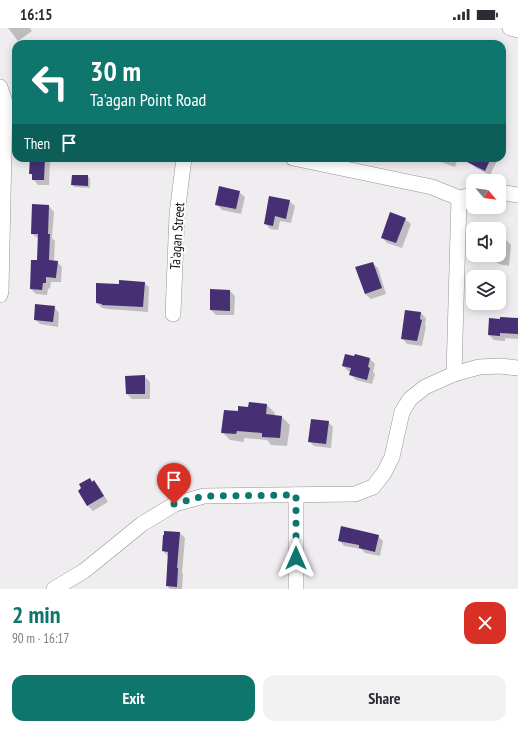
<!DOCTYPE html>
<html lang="en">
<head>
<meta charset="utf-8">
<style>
	body { margin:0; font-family:"PT Sans Narrow",sans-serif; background:#f2f2f3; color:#2b2b33; height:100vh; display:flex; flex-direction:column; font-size:15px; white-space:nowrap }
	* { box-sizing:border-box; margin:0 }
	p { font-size:13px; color:#7c7c81 }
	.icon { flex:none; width:22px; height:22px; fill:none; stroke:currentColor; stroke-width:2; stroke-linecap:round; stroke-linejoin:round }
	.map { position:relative; height:561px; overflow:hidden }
	.details { display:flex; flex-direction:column; background:#fff; flex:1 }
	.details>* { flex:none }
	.banner { position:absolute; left:12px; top:12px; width:494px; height:122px; border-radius:12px; box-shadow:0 2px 10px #0003; background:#0f766e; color:#fff; overflow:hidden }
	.needle { width:26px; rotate:118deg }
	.tools { position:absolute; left:466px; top:146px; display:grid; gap:8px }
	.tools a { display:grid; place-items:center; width:40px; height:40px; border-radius:8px; background:#fff; box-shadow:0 2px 10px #0003; font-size:20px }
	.pin { position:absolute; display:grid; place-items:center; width:34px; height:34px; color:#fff; margin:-41px -17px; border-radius:50% 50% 50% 0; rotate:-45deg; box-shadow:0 0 4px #0007 }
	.pin .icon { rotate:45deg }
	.me { position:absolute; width:44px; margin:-22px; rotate:0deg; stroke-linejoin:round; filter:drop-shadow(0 0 3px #0008) }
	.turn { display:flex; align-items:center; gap:14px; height:84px; padding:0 12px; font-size:18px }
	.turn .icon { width:52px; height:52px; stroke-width:2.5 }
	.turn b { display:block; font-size:28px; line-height:34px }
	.then { display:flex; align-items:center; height:38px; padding:0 12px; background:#0003; gap:8px; font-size:15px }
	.round { display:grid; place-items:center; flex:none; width:42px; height:42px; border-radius:12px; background:#f2f2f3 }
	.head { display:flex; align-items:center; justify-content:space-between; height:68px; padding:0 12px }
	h1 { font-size:24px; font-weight:800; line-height:30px; color:#0f766e }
	.primary-button { display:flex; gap:8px; margin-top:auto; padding:8px 12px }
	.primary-button a { flex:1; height:46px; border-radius:12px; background:#0f766e; color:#fff; font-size:16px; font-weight:800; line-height:46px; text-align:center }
	.primary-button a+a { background:#f2f2f3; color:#2b2b33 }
	.status { display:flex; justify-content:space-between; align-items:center; height:28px; padding:0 20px; background:#fff; direction:ltr }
	.status svg { height:11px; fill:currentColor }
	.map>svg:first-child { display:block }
	.shadow { fill:#0003 }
	.building { fill:#462f73 }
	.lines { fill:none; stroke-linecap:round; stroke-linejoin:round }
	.minor-casing { stroke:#959396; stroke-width:16 }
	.minor { stroke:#fff; stroke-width:15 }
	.route { stroke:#0f766e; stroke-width:7; stroke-dasharray:0 12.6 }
	.labels { text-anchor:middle; stroke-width:4; stroke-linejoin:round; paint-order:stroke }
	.street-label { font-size:14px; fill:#0f0f0f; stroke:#fff }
</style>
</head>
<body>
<div class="status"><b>16:15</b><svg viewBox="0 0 49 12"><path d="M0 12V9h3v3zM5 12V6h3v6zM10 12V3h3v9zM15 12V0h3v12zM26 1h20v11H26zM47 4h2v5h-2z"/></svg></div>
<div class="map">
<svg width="518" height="561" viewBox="0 0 518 561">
	<rect width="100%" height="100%" fill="#f0edf0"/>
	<g class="shadow">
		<path d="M 8,0 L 30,0 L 32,3 L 18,13 Z"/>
		<path d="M 31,130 L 47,130 L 50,132 L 49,157 L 38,157 L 33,151 L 33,148 L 30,145 Z"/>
		<path d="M 437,130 L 458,130 L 455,139 L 441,134 Z"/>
		<path d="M 473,130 L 494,130 L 497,133 L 490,147 L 476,140 L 471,135 Z"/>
		<path d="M 88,148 L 90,151 L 90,160 L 75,159 L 72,157 Z"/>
		<path d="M 239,164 L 245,169 L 241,186 L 222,182 L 216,176 Z"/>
		<path d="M 289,173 L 295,178 L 291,195 L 280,193 L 278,202 L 270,201 L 265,195 Z"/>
		<path d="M 49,178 L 54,184 L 52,210 L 55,213 L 54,234 L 57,234 L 62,239 L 61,254 L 51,254 L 50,260 L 48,261 L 47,267 L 36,266 L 31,261 L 38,233 L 39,211 L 32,206 Z"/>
		<path d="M 405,191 L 411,196 L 402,220 L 387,215 L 382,209 Z"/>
		<path d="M 499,211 L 506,212 L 511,217 L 509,238 L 499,236 L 493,231 L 494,228 L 489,227 L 499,227 Z"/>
		<path d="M 372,235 L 378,240 L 386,266 L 371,271 L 365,266 Z"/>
		<path d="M 144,255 L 149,259 L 148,284 L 108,281 L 102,280 L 97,275 L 120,257 Z"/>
		<path d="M 230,263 L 235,268 L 234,287 L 216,287 L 211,282 Z"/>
		<path d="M 54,279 L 59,285 L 58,299 L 40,296 L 35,291 Z"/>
		<path d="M 421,285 L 426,290 L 425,297 L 426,298 L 422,318 L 407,316 L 402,310 Z"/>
		<path d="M 518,291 L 518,311 L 505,310 L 505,313 L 494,312 L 489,307 Z"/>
		<path d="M 355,328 L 370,331 L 375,336 L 373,344 L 375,346 L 372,356 L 356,352 L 351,347 L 351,344 L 348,343 L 343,338 Z"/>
		<path d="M 144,348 L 150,354 L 150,371 L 132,371 L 127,366 Z"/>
		<path d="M 267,377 L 275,385 L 274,388 L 282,389 L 290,397 L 287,418 L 271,417 L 267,412 L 244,410 L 244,414 L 230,412 L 222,404 L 239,384 Z"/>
		<path d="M 328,394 L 333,399 L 331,420 L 314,418 L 309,413 Z"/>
		<path d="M 89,451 L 99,459 L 108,474 L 93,483 L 88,478 L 79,463 Z"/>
		<path d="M 180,505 L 185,510 L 182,545 L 183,546 L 182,561 L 170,561 L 167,558 L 168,528 L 163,523 Z"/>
		<path d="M 378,508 L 383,513 L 380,528 L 365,525 L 361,521 L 344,518 L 339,512 Z"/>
	</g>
	<g class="building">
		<path d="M 30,130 L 45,130 L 44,152 L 32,152 L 32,146 L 29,146 Z"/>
		<path d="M 459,130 L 491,130 L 485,143 Z"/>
		<path d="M 72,147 L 88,147 L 88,158 L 71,157 Z"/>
		<path d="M 219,158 L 240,163 L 236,181 L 215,177 Z"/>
		<path d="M 269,168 L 290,172 L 286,191 L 275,188 L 273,198 L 264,196 Z"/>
		<path d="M 32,176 L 49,177 L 48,206 L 50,206 L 49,232 L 58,233 L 56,249 L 56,250 L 46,249 L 46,255 L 43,255 L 42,262 L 30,261 L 31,232 L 37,232 L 38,206 L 31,206 Z"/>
		<path d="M 390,184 L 406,190 L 396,215 L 381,210 Z"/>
		<path d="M 373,234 L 382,260 L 365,266 L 355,239 Z"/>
		<path d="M 119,252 L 145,254 L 143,279 L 102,277 L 102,276 L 96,275 L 96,255 L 119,256 Z"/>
		<path d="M 210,261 L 230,262 L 230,283 L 210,282 Z"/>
		<path d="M 35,276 L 55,278 L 53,294 L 34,292 Z"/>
		<path d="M 405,282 L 421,284 L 420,291 L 422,292 L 417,313 L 401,311 Z"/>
		<path d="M 500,289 L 518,290 L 518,306 L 500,305 L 500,308 L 488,307 L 489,290 L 500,291 Z"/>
		<path d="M 345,326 L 354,328 L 355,326 L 370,330 L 368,339 L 370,340 L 367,352 L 349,347 L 351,340 L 342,338 Z"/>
		<path d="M 145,347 L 145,366 L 126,366 L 125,348 Z"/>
		<path d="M 249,374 L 267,376 L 266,386 L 282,388 L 280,410 L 262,409 L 262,405 L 237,403 L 236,406 L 221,405 L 224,382 L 238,383 L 238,378 L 248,379 Z"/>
		<path d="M 311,391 L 329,393 L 326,416 L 308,414 Z"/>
		<path d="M 90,450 L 92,454 L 94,452 L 104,468 L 87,478 L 78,463 L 81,460 L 79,456 Z"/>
		<path d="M 341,498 L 379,507 L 375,524 L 359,520 L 359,517 L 338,513 Z"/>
		<path d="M 164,503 L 180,504 L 177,540 L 178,540 L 177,559 L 166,558 L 168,524 L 162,523 L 163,507 L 164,507 Z"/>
	</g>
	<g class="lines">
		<defs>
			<g id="minor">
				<path d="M 510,0 L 518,2"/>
				<path d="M 0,59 L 5,74 L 1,263 L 0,267"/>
				<path d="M 293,130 L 432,159 L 459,170 L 473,167"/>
				<path d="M 499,164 L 518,167"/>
				<path d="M 173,286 L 177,186 L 184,130"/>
				<path d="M 454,346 L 459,170"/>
				<path d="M 296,467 L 296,561"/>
				<path d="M 54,561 L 84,543 L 142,496 L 175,476 L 204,468 L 355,466 L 373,459 L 384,445 L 392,429 L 402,384 L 410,371 L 425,359 L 454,346 L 479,339 L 500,338 L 518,340"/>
			</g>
		</defs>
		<use href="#minor" class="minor-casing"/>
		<use href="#minor" class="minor"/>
	</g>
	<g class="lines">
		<path class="route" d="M 174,476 L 204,468 L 296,467 L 296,530"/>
	</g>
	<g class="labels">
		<g class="street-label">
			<text transform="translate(177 208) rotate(-86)" y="5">Ta'agan Street</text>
		</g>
	</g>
</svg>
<div class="tools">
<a><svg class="needle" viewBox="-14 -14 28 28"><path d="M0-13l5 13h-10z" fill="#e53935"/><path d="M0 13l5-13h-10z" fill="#7c7c81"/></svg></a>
<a><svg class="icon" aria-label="sound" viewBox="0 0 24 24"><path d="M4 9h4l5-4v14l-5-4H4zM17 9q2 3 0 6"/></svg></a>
<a><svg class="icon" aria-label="layers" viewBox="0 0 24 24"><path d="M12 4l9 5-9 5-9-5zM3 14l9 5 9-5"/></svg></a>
</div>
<div class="pin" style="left:174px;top:476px;background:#d93025"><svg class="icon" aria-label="arrive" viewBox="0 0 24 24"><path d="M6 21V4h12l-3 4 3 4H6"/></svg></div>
<svg class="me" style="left:296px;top:530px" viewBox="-20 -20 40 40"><path d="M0-17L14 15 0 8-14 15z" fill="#0f766e" stroke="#fff" stroke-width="4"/></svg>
<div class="banner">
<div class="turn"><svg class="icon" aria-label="left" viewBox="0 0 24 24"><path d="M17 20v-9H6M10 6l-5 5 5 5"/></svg><div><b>30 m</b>Ta'agan Point Road</div></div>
<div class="then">Then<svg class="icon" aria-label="arrive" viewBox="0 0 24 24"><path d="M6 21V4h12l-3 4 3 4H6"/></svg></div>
</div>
</div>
<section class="details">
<div class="head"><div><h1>2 min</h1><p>90 m · 16:17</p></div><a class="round" style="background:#d93025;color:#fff"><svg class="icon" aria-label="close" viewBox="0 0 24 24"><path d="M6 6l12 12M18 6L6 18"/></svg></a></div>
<div class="primary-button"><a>Exit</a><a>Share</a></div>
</section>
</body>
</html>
